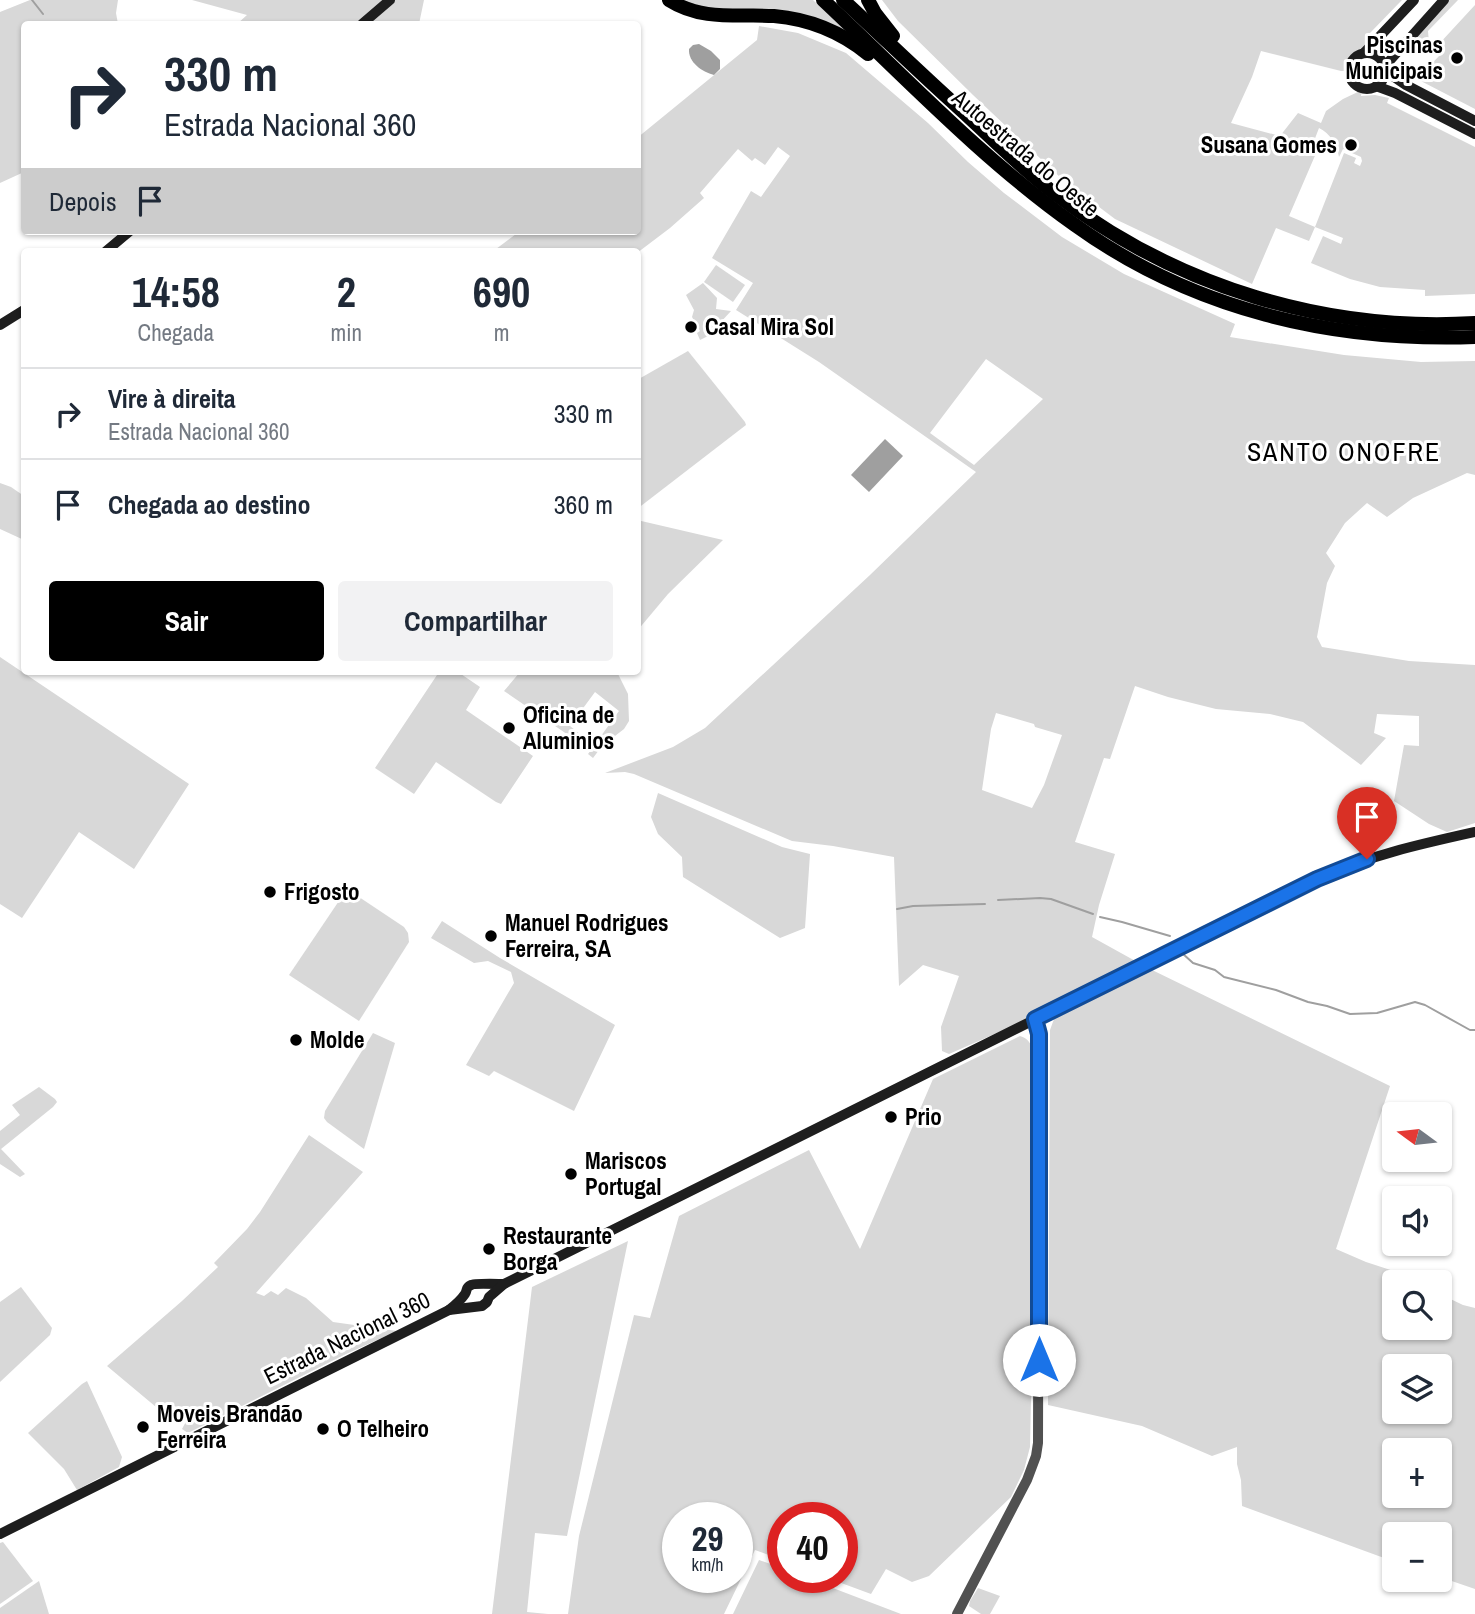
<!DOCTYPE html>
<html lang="pt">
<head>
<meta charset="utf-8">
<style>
	body { margin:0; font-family:"Archivo Narrow",sans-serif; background:#f2f2f3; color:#1f2937; height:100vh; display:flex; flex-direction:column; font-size:26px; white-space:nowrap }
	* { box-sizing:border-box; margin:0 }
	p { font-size:23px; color:#747a83 }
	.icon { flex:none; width:38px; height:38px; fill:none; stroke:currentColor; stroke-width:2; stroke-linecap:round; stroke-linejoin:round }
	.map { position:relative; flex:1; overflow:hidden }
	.side { position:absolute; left:21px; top:248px; width:620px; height:427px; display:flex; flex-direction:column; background:#fff; border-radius:7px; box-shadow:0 2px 5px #0004 }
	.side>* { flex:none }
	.guide { position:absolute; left:21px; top:21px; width:620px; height:214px; border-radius:7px; box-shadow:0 2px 5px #0004; background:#fff; color:#1f2937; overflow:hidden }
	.needle { width:46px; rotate:285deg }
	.tools { position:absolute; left:1382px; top:1102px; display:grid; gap:14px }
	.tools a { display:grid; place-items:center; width:70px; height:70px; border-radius:7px; background:#fff; box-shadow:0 2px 5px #0004; font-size:35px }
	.speed { position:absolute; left:662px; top:1502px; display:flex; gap:14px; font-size:35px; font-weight:700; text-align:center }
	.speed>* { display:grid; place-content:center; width:91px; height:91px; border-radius:50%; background:#fff; box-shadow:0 2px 5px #0004; line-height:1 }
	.speed small { font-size:18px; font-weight:400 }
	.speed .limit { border:10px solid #d22; background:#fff; color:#111 }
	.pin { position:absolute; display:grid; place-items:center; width:60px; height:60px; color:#fff; margin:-72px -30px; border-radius:50% 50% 50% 0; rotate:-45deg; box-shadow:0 0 7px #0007 }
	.pin .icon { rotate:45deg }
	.me { position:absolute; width:77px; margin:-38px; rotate:0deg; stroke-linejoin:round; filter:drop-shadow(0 0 5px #0008) }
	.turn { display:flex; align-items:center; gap:24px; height:147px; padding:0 28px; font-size:32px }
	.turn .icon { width:91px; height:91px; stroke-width:2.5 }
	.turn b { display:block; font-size:49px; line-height:60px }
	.then { display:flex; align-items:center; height:66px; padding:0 28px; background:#0003; gap:14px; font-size:26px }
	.eta { display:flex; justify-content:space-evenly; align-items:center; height:119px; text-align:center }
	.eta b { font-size:42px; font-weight:700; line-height:49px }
	.primary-button { display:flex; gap:14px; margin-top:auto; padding:14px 28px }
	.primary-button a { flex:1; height:80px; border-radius:7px; background:#000; color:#fff; font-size:28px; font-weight:700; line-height:80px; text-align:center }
	.primary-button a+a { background:#f2f2f3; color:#1f2937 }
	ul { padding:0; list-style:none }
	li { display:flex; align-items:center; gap:21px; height:91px; padding:0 28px; border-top:2px solid #e0e1e3 }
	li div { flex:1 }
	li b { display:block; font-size:26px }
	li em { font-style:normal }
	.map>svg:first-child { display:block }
	.green { fill:#d8d8d8; fill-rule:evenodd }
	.water { fill:#9f9f9f }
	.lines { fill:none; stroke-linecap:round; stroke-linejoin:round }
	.stream { stroke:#9f9f9f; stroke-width:2 }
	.tertiary { stroke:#515151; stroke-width:10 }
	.secondary { stroke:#1e1e1e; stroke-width:10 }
	.motorway { stroke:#000; stroke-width:14 }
	.route-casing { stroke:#114b97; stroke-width:18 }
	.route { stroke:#1a73e8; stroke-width:12 }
	.poi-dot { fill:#000; stroke:#fff; stroke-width:2.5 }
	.labels { text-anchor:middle; stroke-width:6; stroke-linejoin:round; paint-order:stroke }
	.poi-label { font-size:23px; font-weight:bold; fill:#000; stroke:#fff; text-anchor:start }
	.street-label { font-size:23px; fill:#000; stroke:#fff }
	.quarter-label { font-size:26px; letter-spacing:2px; fill:#000; stroke:#fff }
</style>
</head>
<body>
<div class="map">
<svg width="1475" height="1614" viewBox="0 0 1475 1614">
	<rect width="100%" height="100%" fill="#fff"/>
	<g class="green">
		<path d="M 30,0 L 118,0 L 116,13 L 118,24 L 24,24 L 24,172 L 0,183 L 0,12 Z"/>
		<path d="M 192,0 L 424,0 L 419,24 L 237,24 L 247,15 Z"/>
		<path d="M 676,0 L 813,0 L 850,35 L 717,12 Z"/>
		<path d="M 882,0 L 1402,0 L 1370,33 L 1374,42 L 1353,59 L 1349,71 L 1341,71 L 1261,51 L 1252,77 L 1231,123 L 1280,136 L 1298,113 L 1321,123 L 1326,111 L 1343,99 L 1362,90 L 1361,96 L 1375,95 L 1389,98 L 1387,103 L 1475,147 L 1475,294 L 1425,296 L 1425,290 L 1380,287 L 1350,279 L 1311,263 L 1323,236 L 1341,244 L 1343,238 L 1315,227 L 1309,241 L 1276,228 L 1252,284 L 1115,219 L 1062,179 L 973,95 L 898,21 ZM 1319,128 C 1330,133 1337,145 1339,157 L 1343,149 L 1361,157 L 1362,161 L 1360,166 L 1354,163 L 1356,158 L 1344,153 L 1315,227 L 1289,216 L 1317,151 L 1325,153 L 1325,147 L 1314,141 Z"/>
		<path d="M 1444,0 L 1458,0 L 1428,31 L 1429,43 L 1439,44 L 1475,5 L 1475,109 L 1417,79 L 1441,54 L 1428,43 L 1407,42 Z"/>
		<path d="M 759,26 L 798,33 L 846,53 L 928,123 L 968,162 L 1004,193 L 1062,237 L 1124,274 L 1235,324 L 1230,337 L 1344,355 L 1421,362 L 1475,361 L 1475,475 L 1467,473 L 1413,498 L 1387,517 L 1367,503 L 1345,523 L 1326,553 L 1335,566 L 1327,583 L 1317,637 L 1322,647 L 1409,661 L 1475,665 L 1475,823 L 1447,832 L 1429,824 L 1394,801 L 1404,745 L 1419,746 L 1419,716 L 1377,714 L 1374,733 L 1386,738 L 1361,765 L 1303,722 L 1270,714 L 1216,709 L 1168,697 L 1135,686 L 1110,759 L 1104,758 L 1075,842 L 1115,854 L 1099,905 L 1092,937 L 1139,963 L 1040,1014 L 949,1054 L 942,1051 L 941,1027 L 959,976 L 923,965 L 899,986 L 894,857 L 833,846 L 792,841 L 634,774 L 625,772 L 605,773 L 673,747 L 705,728 L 870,575 L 976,472 L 819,362 L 736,310 L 753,283 L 712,258 L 751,191 L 761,197 L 790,156 L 778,147 L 765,165 L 755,158 L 752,161 L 738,149 L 700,193 L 704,198 L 670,228 L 637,253 L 637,252 L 492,252 L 520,231 L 637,231 L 637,138 L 757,40 ZM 986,359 L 1043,399 L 974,465 L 930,433 ZM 996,713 L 1034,724 L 1035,727 L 1062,735 L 1044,785 L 1032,808 L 982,790 L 991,729 Z"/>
		<path d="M 716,265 L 745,285 L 733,302 L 704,282 Z"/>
		<path d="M 703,283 L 717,298 L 716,309 L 731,311 L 708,336 L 700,340 L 697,333 L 700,331 L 692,317 L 694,310 L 686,295 Z"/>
		<path d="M 688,351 L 745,422 L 746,425 L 637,509 L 637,380 Z"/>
		<path d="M 0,483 L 11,487 L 24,496 L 24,540 L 0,529 Z"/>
		<path d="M 637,520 L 723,540 L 668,594 L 637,631 Z"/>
		<path d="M 0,657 L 189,784 L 134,869 L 79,832 L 22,918 L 0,904 Z"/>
		<path d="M 439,672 L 458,672 L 480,687 L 466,710 L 533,756 L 501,804 L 496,802 L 436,762 L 414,794 L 375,768 Z"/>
		<path d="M 520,672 L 617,672 L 628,694 L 629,721 L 624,729 L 602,746 L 593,758 L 588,754 L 619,711 L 595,692 L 570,726 L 581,735 L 577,741 L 504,691 Z"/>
		<path d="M 658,793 L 782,847 L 810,854 L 805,928 L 780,938 L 683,877 L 682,857 L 658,834 L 651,817 Z"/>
		<path d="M 347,889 L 404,927 L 408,933 L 409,942 L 359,1021 L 289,975 Z"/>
		<path d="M 442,921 L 500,958 L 615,1025 L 574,1111 L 494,1071 L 489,1076 L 466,1065 L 514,983 L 511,972 L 488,961 L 474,963 L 431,938 Z"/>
		<path d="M 1148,968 L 1390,1086 L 1336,1249 L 1366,1262 L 1412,1277 L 1422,1283 L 1395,1283 L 1395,1328 L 1440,1328 L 1440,1294 L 1463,1305 L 1475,1308 L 1475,1589 L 1440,1577 L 1440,1535 L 1395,1535 L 1395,1562 L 1242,1506 L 1241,1480 L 1237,1464 L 1237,1447 L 1212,1456 L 1142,1426 L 1048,1405 L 1050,1030 L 1054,1019 L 1140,971 ZM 1395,1367 L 1440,1367 L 1440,1412 L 1395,1412 ZM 1395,1451 L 1440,1451 L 1440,1496 L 1395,1496 Z"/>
		<path d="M 373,1033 L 395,1043 L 364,1149 L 327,1122 L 324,1118 L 325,1111 Z"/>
		<path d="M 1020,1036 C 1028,1038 1031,1044 1034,1052 L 1034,1258 L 1030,1447 L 1024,1470 L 1011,1497 L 929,1576 L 912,1582 L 886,1569 L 871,1594 L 825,1577 L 842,1577 L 842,1517 L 782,1517 L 782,1560 L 755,1550 L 724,1614 L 568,1614 L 579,1536 L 634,1315 L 650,1318 L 679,1216 L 809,1150 L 860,1249 L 933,1079 ZM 677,1517 L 737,1517 L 737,1577 L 677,1577 Z"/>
		<path d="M 39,1087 L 55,1099 L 57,1102 L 53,1107 L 1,1149 L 25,1174 L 20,1177 L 0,1164 L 0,1131 L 20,1115 L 12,1105 Z"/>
		<path d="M 309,1135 L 363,1172 L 256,1293 L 264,1296 L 271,1291 L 278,1295 L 286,1288 L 306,1298 L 333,1322 L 397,1331 L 344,1355 L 188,1433 L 182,1429 L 189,1416 L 170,1403 L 162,1412 L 107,1366 L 182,1301 L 218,1267 L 214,1263 L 247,1229 L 260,1212 Z"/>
		<path d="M 628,1241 L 567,1536 L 535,1533 L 527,1612 L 548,1614 L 492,1614 L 532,1287 Z"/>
		<path d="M 21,1287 L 52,1328 L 50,1335 L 0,1382 L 0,1302 Z"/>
		<path d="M 87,1381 L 122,1457 L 119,1467 L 77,1490 L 64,1469 L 28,1433 L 82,1384 Z"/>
		<path d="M 3,1542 L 33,1581 L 0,1604 L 0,1543 Z"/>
		<path d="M 759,1560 L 782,1568 L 782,1577 L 804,1577 L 901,1614 L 733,1614 Z"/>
		<path d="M 39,1581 L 49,1614 L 0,1614 L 0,1608 Z"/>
		<path d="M 978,1588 L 1000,1596 L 990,1614 L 981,1614 L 969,1606 L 970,1601 Z"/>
	</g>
	<g class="water">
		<path d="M 699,44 L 711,51 L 720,60 L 720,69 L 714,75 C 702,72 688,62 689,49 L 693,45 Z"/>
		<path d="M 885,439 L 903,456 L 869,492 L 851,475 Z"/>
	</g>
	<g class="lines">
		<g class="stream">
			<path d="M 32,0 L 43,14"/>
			<path d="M 998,900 L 1040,898 L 1051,899 L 1093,914"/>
			<path d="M 897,909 L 913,906 L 985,904"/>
			<path d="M 1100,917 L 1122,922 L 1170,936"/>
			<path d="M 1182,953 L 1193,963 L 1215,970 L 1224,977 L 1276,990 L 1308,1002 L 1327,1006 L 1350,1014 L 1377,1013 L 1415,1002 L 1425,1005 L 1470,1030 L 1475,1030"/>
		</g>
		<path class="tertiary" d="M 957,1614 L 1027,1480 L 1036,1456 L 1038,1443 L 1039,1034 L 1035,1019"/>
		<g class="secondary">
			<path d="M 362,24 L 390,0"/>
			<path d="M 1364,53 L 1414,0"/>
			<circle cx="1367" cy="71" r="18"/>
			<path d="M 1384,67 L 1444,0"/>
			<path d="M 1384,70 L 1406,85 L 1475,121"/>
			<path d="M 1376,86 L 1395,93 L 1475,134"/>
			<path d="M 105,252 L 130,231"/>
			<path d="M 0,325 L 24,310"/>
			<path d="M 449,1310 C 454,1306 461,1300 465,1294 C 468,1289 465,1288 471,1285 C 474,1283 498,1284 504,1284"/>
			<path d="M 0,1534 L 449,1310 L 482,1306 L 487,1302 L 489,1297 L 504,1284 L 1317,879 C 1367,856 1421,844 1475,832"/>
		</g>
		<g class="motorway">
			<path d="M 669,0 C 702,21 738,14 774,16 C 809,19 841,32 868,54"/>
			<path d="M 823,0 C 905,77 983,160 1075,225 C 1193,310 1332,342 1475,337"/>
			<path d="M 843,0 C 882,36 920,73 959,108 C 992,138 1023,170 1058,196 C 1178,287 1325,332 1475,323"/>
			<path d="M 868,0 L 875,13 L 893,36"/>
		</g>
	</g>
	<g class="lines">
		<defs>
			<path id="route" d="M 1039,1360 L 1039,1034 L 1035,1019 L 1317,879 L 1367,859"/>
		</defs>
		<use href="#route" class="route-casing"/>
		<use href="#route" class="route"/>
	</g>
	<g class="poi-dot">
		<circle cx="1457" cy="58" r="7"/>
		<circle cx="1351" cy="145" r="7"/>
		<circle cx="691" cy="327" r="7"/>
		<circle cx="509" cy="728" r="7"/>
		<circle cx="270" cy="892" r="7"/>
		<circle cx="491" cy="936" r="7"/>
		<circle cx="296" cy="1040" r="7"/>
		<circle cx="891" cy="1117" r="7"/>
		<circle cx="571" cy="1174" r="7"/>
		<circle cx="489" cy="1249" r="7"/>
		<circle cx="143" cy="1427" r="7"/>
		<circle cx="323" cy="1429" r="7"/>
	</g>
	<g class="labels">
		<g class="poi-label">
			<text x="1443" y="53" text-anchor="end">Piscinas<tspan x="1443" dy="26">Municipais</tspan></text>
			<text x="1337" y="153" text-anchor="end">Susana Gomes</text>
			<text x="705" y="335">Casal Mira Sol</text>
			<text x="523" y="723">Oficina de<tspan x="523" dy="26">Aluminios</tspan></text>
			<text x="284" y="900">Frigosto</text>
			<text x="505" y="931">Manuel Rodrigues<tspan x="505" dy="26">Ferreira, SA</tspan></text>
			<text x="310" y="1048">Molde</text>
			<text x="905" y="1125">Prio</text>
			<text x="585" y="1169">Mariscos<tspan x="585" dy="26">Portugal</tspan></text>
			<text x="503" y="1244">Restaurante<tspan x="503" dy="26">Borga</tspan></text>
			<text x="157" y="1422">Moveis Brandão<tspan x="157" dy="26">Ferreira</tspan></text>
			<text x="337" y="1437">O Telheiro</text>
		</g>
		<g class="street-label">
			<text transform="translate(1026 153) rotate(40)" y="8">Autoestrada do Oeste</text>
			<text transform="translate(347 1338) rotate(-26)" y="8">Estrada Nacional 360</text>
		</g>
		<g class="quarter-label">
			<text x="1344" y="461">SANTO ONOFRE</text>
		</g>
	</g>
</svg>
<div class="tools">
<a><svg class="needle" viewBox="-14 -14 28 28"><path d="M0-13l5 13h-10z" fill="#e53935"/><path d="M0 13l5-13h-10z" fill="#747a83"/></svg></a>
<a><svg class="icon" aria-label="sound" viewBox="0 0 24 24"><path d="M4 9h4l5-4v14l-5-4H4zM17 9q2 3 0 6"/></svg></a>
<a><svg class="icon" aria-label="search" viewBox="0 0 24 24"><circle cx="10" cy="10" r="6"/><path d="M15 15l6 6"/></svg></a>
<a><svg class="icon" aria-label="layers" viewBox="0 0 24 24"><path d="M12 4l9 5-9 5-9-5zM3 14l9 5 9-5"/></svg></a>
<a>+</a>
<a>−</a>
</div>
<div class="speed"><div>29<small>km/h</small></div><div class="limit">40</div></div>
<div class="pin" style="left:1367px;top:859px;background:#d93025"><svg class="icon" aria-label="arrive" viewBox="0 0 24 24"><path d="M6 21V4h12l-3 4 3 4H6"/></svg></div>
<svg class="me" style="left:1039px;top:1360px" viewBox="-20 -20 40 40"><circle r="19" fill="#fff"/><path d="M0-13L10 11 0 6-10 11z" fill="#1a73e8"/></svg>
<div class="guide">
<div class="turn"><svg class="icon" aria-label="right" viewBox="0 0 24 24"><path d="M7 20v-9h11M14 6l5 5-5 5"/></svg><div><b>330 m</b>Estrada Nacional 360</div></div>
<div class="then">Depois<svg class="icon" aria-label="arrive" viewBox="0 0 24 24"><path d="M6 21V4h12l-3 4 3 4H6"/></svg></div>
</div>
<section class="side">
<div class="eta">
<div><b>14:58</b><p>Chegada</p></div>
<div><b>2</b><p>min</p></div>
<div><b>690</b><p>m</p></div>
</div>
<ul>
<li><svg class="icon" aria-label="right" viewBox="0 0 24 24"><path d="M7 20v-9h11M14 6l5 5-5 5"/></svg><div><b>Vire à direita</b><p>Estrada Nacional 360</p></div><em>330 m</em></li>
<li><svg class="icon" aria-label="arrive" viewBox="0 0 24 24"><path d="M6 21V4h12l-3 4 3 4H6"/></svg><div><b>Chegada ao destino</b></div><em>360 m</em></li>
</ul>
<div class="primary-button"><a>Sair</a><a>Compartilhar</a></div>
</section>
</div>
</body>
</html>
